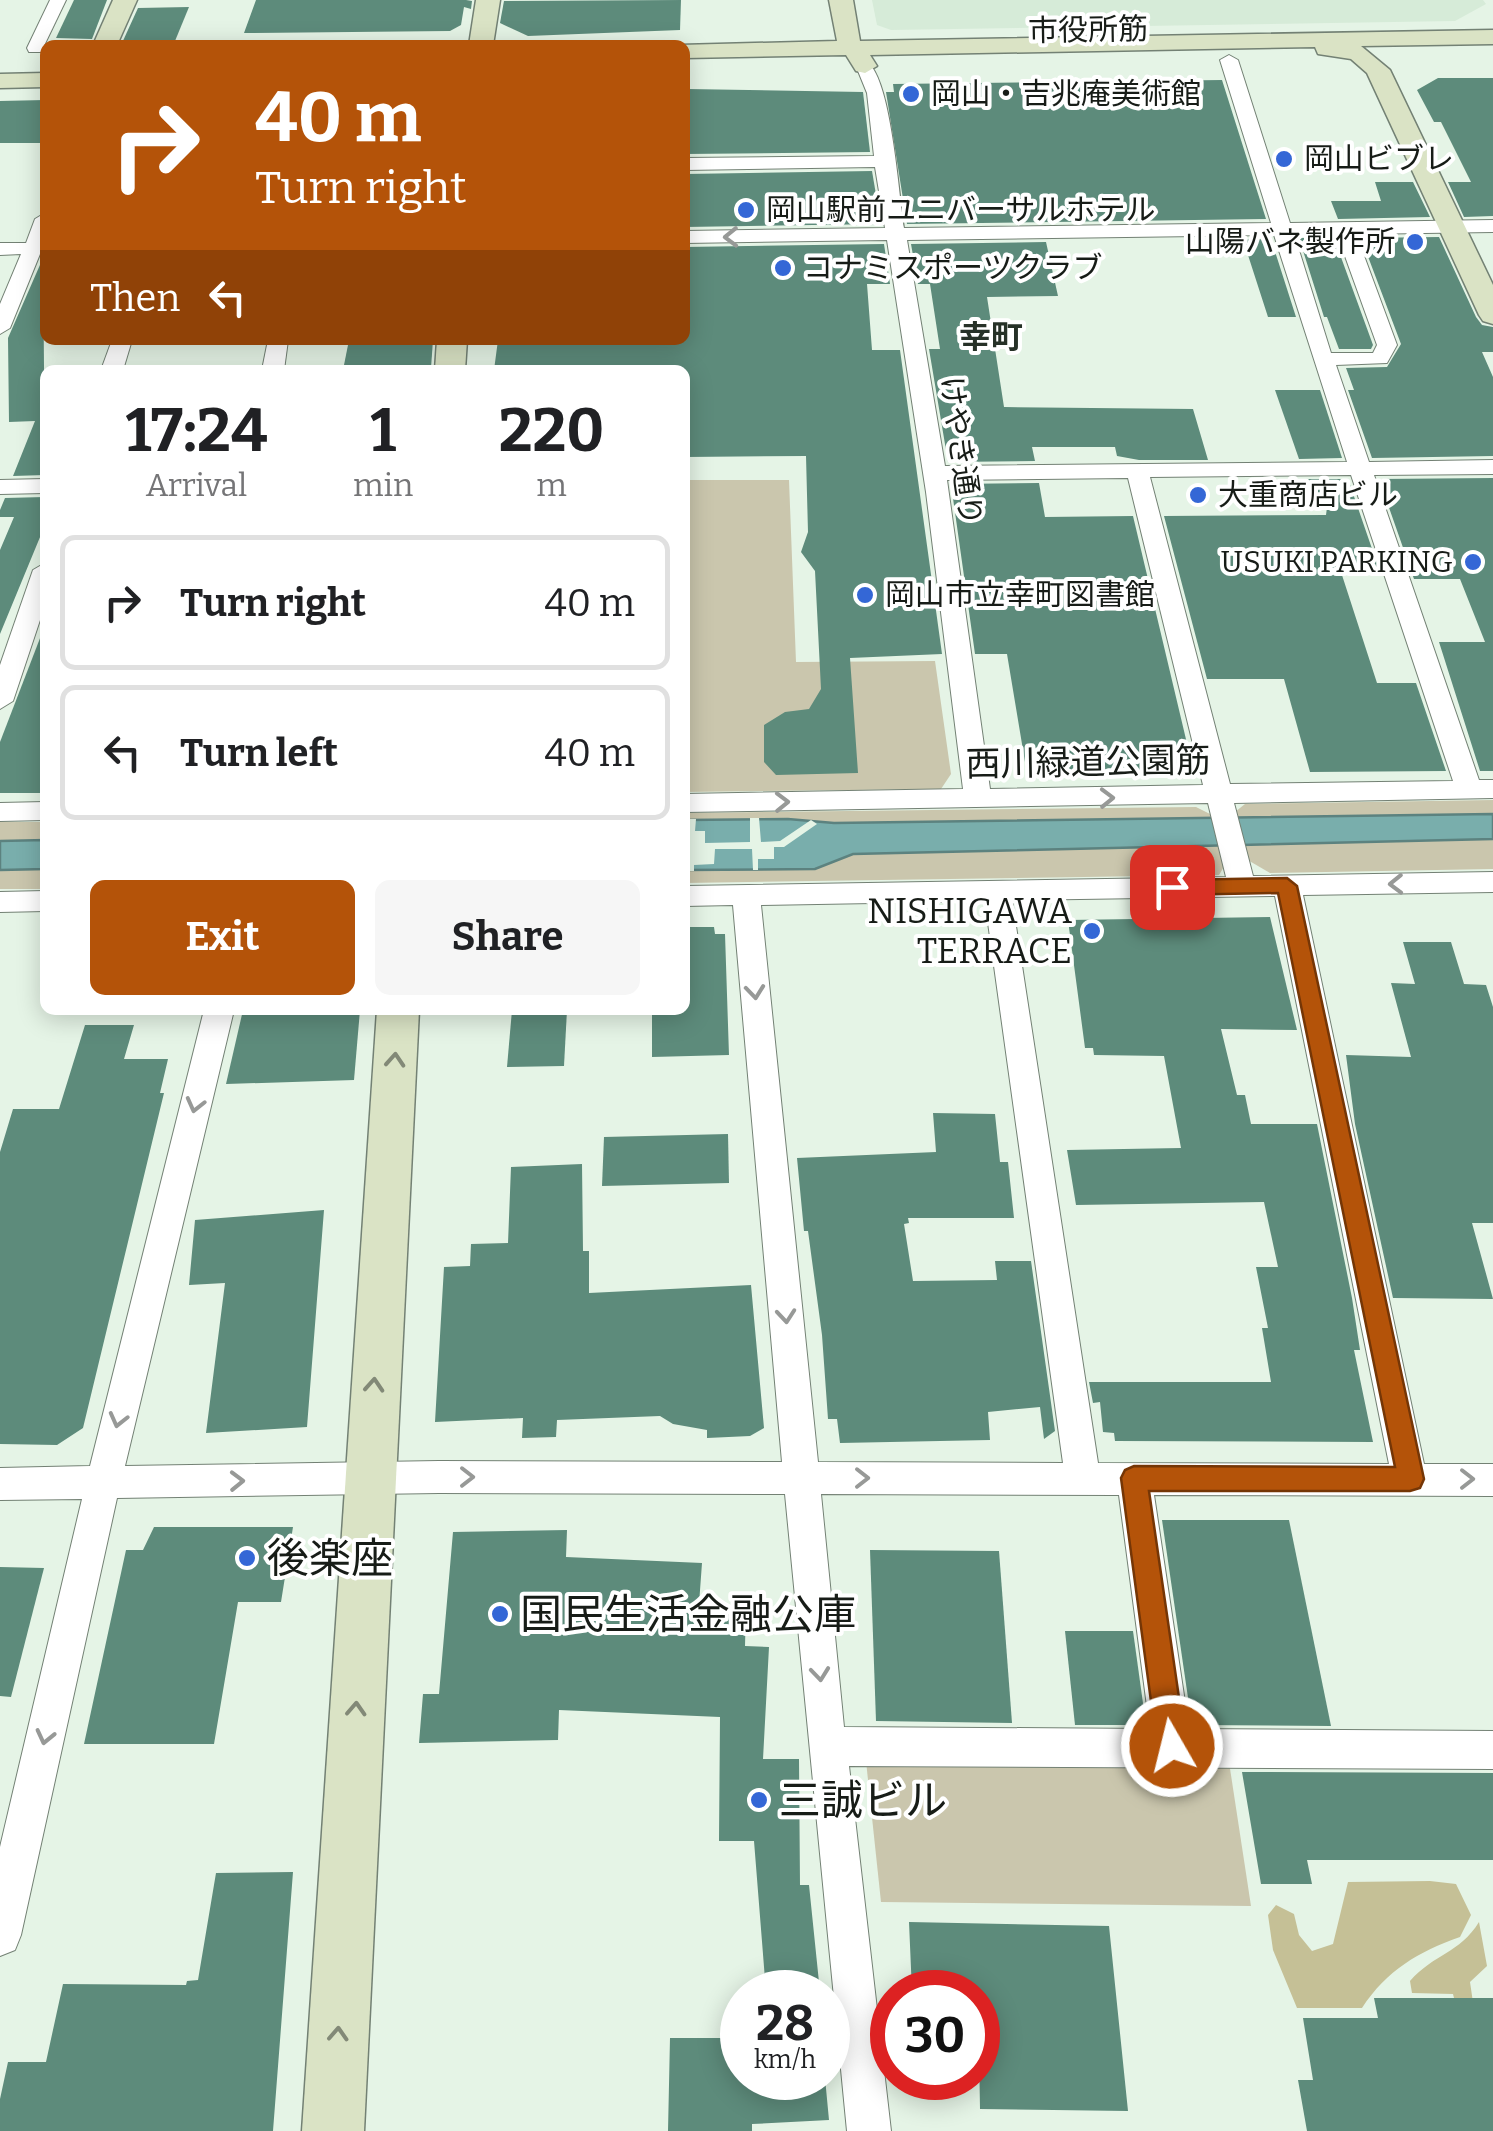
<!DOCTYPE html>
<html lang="en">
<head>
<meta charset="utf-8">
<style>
	body { margin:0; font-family:Bitter,"Noto Sans JP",serif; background:#f6f6f6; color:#202124; height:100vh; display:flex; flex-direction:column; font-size:38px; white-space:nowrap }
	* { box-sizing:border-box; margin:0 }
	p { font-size:32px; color:#757577 }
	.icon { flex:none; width:55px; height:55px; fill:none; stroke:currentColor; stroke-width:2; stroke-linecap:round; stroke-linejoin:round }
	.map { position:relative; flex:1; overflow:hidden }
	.details { position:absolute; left:40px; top:365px; width:650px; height:650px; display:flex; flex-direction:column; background:#fff; border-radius:15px; box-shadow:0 5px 25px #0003 }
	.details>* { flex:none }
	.guide { position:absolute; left:40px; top:40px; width:650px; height:305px; border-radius:15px; box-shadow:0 5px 25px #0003; background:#b45309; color:#fff; overflow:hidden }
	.speed { position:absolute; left:720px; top:1970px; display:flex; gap:20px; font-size:50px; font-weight:700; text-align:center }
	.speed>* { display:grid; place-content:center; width:130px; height:130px; border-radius:50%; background:#fff; box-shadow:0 5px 25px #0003; line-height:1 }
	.speed small { font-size:25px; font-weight:400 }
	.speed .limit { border:15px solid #d22; background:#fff; color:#111 }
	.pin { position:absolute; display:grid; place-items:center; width:85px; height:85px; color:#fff; margin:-42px; border-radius:20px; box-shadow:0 5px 15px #0006 }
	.me { position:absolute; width:110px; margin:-55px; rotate:352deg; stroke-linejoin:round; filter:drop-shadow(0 0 8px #0008) }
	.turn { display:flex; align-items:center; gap:35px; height:210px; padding:0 50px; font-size:45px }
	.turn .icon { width:130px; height:130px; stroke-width:2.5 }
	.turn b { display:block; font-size:70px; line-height:85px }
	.then { display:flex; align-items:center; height:95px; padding:0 50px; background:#0003; gap:20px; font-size:38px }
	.eta { display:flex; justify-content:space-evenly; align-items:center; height:170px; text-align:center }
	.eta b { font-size:60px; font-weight:700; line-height:70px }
	.button { display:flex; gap:20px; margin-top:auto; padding:20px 50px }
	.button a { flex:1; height:115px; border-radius:15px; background:#b45309; color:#fff; font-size:40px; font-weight:700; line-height:115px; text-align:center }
	.button a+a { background:#f6f6f6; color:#202124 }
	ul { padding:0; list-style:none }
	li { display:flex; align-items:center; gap:30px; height:135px; margin:0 20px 15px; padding:0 30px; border:5px solid #e0e0e0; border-radius:15px }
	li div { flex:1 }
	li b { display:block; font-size:38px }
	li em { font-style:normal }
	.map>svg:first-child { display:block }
	.built { fill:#d6ebd8 }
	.green { fill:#cac6ad }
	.forest { fill:#c5c096 }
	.water { fill:#79aeac; stroke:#5c827f; stroke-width:2.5 }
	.pier { fill:#e5f4e6 }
	.building { fill:#5d8b7b }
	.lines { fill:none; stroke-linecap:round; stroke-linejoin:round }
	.street-casing { stroke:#738174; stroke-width:2 }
	.secondary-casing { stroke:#738174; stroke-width:3 }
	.street { fill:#fff; fill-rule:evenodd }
	.secondary { fill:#dae3c5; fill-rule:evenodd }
	.oneway { stroke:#979997 }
	.oneway2 { stroke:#828977 }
	.route { fill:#b45309; stroke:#753606; stroke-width:2.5 }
	.poi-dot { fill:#3467d6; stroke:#fff; stroke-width:4 }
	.labels { text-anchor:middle; stroke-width:8; stroke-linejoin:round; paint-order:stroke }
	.far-street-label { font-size:30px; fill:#171c17; stroke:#fff }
	.far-poi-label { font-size:30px; fill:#171c17; stroke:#fff; text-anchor:start }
	.far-neighbourhood-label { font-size:32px; font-weight:bold; fill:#263127; stroke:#fff }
	.street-label { font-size:35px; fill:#171c17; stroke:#fff }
	.poi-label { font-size:35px; fill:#171c17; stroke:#fff; text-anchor:end }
	.near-poi-label { font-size:42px; fill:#171c17; stroke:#fff; text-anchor:start }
</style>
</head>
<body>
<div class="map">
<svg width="1493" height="2131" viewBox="0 0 1493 2131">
	<rect width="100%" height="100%" fill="#e5f4e6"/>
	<path class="built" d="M 872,0 L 1483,0 L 1486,4 L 1455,21 L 891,30 L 877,25 Z"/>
	<g class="green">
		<path d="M 685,480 L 789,480 L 796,662 L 935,661 L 951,774 L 941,789 L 685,792 Z"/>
		<path d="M 1493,800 L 1493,869 L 1270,873 L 1246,859 L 1235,812 L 1245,804 Z"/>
		<path d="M 1196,807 L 1210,814 L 1225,865 L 1219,875 L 685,883 L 685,813 Z"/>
		<rect x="0" y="822" width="45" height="67"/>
		<path d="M 866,1761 L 1229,1762 L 1251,1906 L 881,1902 Z"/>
	</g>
	<g class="forest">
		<path d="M 1430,1881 L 1456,1884 L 1471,1915 L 1460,1937 C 1418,1952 1387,1970 1362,2008 L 1297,2008 L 1273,1950 L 1268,1915 L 1276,1905 L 1294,1914 L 1299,1935 L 1312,1951 L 1333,1944 L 1348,1882 Z"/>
		<path d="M 1479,1922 L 1487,1966 L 1470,1982 L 1475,2016 L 1466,2046 L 1453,1994 L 1412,1993 L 1410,1981 C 1435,1953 1459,1954 1479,1922 Z"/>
	</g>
	<g class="water">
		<path d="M 1493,814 L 1493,839 L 853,854 L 815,869 L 685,870 L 685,820 L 788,819 L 834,823 Z"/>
		<path d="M 45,840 L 45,869 L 0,870 L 0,841 Z"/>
	</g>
	<path class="pier" d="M 750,818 L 759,818 L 761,842 L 780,841 L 811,820 L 817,824 L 784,847 L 774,847 L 774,859 L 758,859 L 758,870 L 753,870 L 752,849 L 715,849 L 714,864 L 694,865 L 694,871 L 685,871 L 685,819 L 696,819 L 695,831 L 705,831 L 705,843 L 750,842 Z"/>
	<g class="building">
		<path d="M 74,0 L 107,0 L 92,39 L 56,38 Z"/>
		<path d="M 256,0 L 466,0 L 472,1 L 471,9 L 464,7 L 461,25 L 450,31 L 244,33 Z"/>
		<path d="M 681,0 L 680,30 L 528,36 L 500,23 L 504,1 Z"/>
		<path d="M 189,7 L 175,41 L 122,43 L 138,8 Z"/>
		<path d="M 1438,78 L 1493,78 L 1493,216 L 1464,217 L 1448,182 L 1471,182 L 1441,122 L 1434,122 L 1417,90 Z"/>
		<path d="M 1222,80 L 1266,219 L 907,224 L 886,92 L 894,92 L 893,84 Z"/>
		<path d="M 687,89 L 863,92 L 870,152 L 685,154 Z"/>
		<path d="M 45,100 L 45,143 L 0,143 L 0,101 Z"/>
		<path d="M 872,171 L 881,224 L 685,227 L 685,174 Z"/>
		<path d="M 1375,182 L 1413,182 L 1430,217 L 1338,219 L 1331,201 L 1381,201 Z"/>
		<path d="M 1439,237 L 1476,317 L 1482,325 L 1493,327 L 1493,352 L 1482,352 L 1493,377 L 1493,456 L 1372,458 L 1348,390 L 1354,390 L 1346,368 L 1387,367 L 1401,344 L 1361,238 Z"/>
		<path d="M 1299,238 L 1334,238 L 1373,345 L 1371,349 L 1339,349 L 1327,317 L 1324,317 Z"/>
		<path d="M 1271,239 L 1296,317 L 1268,317 L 1247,252 L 1241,252 L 1240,248 L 1221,248 L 1218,240 Z"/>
		<path d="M 1046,242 L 1058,296 L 987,297 L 1004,407 L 1193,409 L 1208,460 L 1139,460 L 1117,456 L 1115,447 L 1032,447 L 1035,461 L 948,462 L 929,349 L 940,349 L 930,284 L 918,284 L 911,244 Z"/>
		<path d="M 884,244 L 890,284 L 867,284 L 872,350 L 900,350 L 942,654 L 850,658 L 858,773 L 776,775 L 764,762 L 764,725 L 785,712 L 809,709 L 821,689 L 815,571 L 801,552 L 808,532 L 806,456 L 685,457 L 685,370 L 494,370 L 498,340 L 685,340 L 685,247 Z"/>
		<path d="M 43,258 L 45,475 L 13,476 L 35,421 L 9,422 L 8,338 Z"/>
		<path d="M 349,340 L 433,340 L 431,368 L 343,370 Z"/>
		<path d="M 1275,390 L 1320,390 L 1342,458 L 1299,459 Z"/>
		<path d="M 1493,478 L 1493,771 L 1480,771 L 1439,642 L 1485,642 L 1460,579 L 1414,579 L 1379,479 Z"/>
		<path d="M 1306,479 L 1348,479 L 1380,572 L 1341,572 L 1377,683 L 1416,683 L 1446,771 L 1310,772 L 1284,679 L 1207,679 L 1164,516 L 1326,515 L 1328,500 L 1312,497 Z"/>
		<path d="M 1039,483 L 1045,517 L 1133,516 L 1194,773 L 1027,774 L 1007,654 L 975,654 L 951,484 Z"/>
		<path d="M 45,497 L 45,525 L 0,634 L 0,550 L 14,517 L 0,517 L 0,510 L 5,498 Z"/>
		<path d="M 42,633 L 45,634 L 45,793 L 0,793 L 0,742 Z"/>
		<path d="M 1270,917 L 1297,1030 L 1221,1029 L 1237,1095 L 1245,1095 L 1251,1124 L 1317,1124 L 1352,1298 L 1360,1350 L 1354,1350 L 1373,1442 L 1115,1441 L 1114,1433 L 1103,1432 L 1100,1402 L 1093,1403 L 1089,1382 L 1271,1382 L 1262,1328 L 1268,1328 L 1256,1267 L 1278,1267 L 1264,1202 L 1076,1205 L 1067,1150 L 1181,1148 L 1164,1056 L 1094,1055 L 1093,1048 L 1085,1048 L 1068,920 Z"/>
		<path d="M 685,927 L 714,927 L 715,934 L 725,934 L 729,1055 L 652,1057 L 652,1010 L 685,1010 Z"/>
		<path d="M 1403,942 L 1451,942 L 1464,984 L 1486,985 L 1493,1007 L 1493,1223 L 1472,1223 L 1493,1299 L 1393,1298 L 1355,1124 L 1346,1055 L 1411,1057 L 1391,983 L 1415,984 Z"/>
		<path d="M 243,1010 L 360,1010 L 354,1080 L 226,1084 Z"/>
		<path d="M 512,1010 L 567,1010 L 564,1066 L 507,1067 Z"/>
		<path d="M 85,1025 L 134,1025 L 124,1059 L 168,1059 L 160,1093 L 164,1093 L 83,1428 L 57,1445 L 0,1444 L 0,1152 L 13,1109 L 59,1109 Z"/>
		<path d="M 933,1113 L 995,1114 L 1000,1162 L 1008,1162 L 1014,1218 L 908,1218 L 909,1223 L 904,1224 L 913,1281 L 997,1280 L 995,1261 L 1031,1261 L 1055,1431 L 1044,1439 L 1040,1407 L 988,1412 L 990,1440 L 840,1443 L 837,1419 L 828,1419 L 822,1335 L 808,1231 L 804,1231 L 797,1158 L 936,1152 Z"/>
		<path d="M 728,1134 L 729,1183 L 602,1186 L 604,1137 Z"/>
		<path d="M 582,1164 L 583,1251 L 589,1251 L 589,1293 L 751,1285 L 764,1428 L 750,1436 L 707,1438 L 707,1430 L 673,1424 L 660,1416 L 557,1420 L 556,1437 L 522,1438 L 523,1418 L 435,1422 L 444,1267 L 470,1266 L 471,1244 L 508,1243 L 511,1167 Z"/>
		<path d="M 324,1210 L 307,1427 L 206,1433 L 225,1283 L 189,1285 L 195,1220 Z"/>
		<path d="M 1162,1520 L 1289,1520 L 1331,1726 L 1192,1725 Z"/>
		<path d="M 154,1527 L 293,1527 L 281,1602 L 238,1602 L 214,1744 L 84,1744 L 126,1550 L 143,1550 Z"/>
		<path d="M 567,1530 L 566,1557 L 702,1563 L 699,1604 L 746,1606 L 745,1646 L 769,1647 L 763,1759 L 799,1759 L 800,1885 L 809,1885 L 820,1992 L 766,1992 L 754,1841 L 719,1841 L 720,1717 L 559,1710 L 558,1740 L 419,1743 L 423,1694 L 439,1694 L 453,1532 Z"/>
		<path d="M 870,1550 L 999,1551 L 1012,1723 L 876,1721 Z"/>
		<path d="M 0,1567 L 44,1568 L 11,1697 L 0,1696 Z"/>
		<path d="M 1065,1631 L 1133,1631 L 1146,1725 L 1075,1725 Z"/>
		<path d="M 1242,1772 L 1493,1773 L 1493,1860 L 1307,1860 L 1312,1884 L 1261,1884 Z"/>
		<path d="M 293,1872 L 273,2131 L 0,2131 L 0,2099 L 8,2062 L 46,2062 L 63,1984 L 186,1985 L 187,1981 L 198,1980 L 216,1873 Z"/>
		<path d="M 909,1922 L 1109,1926 L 1128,2111 L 980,2109 L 978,1992 L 912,1992 Z"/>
		<path d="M 1374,1998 L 1493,1998 L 1493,2131 L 1307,2131 L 1298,2080 L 1313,2080 L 1303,2018 L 1378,2018 Z"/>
		<path d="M 670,2038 L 742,2038 L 742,2078 L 825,2078 L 829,2120 L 752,2124 L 752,2131 L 668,2131 Z"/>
	</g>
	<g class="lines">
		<defs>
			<g id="street">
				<path d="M 50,0 L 66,0 L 41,52 L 29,52 L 27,48 Z"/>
				<path d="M 1229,55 L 1238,60 L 1290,223 L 1493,220 L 1493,232 L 1356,234 L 1397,345 L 1387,363 L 1336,365 L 1369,462 L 1493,460 L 1493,474 L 1374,475 L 1479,780 L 1493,780 L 1493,798 L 1234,803 L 1253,876 L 1493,872 L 1493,892 L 1303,895 L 1424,1464 L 1493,1464 L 1493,1496 L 1154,1495 L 1189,1729 L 1493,1731 L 1493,1769 L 849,1766 L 891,2131 L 847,2131 L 785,1494 L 439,1493 L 117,1498 L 21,1935 L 15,1950 L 0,1956 L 0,1847 L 82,1499 L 0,1500 L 0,1468 L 90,1466 L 204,1010 L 234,1010 L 125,1466 L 439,1461 L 782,1462 L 733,905 L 685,906 L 685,886 L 1226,877 L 1208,803 L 685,812 L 685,794 L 963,789 L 926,492 L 887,240 L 685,243 L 685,231 L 885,228 L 875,167 L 685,170 L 685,158 L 874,156 L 867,93 L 856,66 L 865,61 C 891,72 899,197 904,228 L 1271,223 L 1220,60 ZM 1294,234 L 1337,234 L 1377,345 L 1373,353 L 1331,353 ZM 1274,235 L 1347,462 L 945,466 L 907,240 ZM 1351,475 L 1453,781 L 1230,784 L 1150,477 ZM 1128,478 L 1203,785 L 990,789 L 947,480 ZM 1275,896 L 1389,1464 L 1098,1463 L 1012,900 ZM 985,901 L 1063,1463 L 818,1462 L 761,905 ZM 821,1494 L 1119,1495 L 1150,1729 L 844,1727 Z"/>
				<path d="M 45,213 L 45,254 L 40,254 L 10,328 L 0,334 L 0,304 L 21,254 L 0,255 L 0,243 L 26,243 L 35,219 Z"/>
				<path d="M 112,340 L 132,340 L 123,370 L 101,370 Z"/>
				<path d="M 268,340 L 288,340 L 284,370 L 262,370 Z"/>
				<path d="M 45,479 L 45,493 L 0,494 L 0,480 Z"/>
				<path d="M 45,563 L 45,605 L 13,701 L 0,709 L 0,665 L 33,570 Z"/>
				<path d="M 45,802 L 45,820 L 0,821 L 0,803 Z"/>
				<path d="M 45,891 L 45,911 L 0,912 L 0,892 Z"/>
			</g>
			<g id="secondary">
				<path d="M 113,0 L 137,0 L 117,45 L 93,45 Z"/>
				<path d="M 476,0 L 500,0 L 493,45 L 469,45 Z"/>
				<path d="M 829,0 L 853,0 L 860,41 L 1493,30 L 1493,44 L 1361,46 L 1390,70 L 1493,285 L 1493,324 L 1483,321 L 1479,315 L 1367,73 L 1351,59 L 1318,54 L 1315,47 L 870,55 L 877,66 L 865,73 L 856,71 L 846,55 L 685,58 L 685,45 L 680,45 L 837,41 Z"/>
				<path d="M 45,73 L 45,87 L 0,88 L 0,74 Z"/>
				<path d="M 437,340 L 467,340 L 465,370 L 435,370 Z"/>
				<path d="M 377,1010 L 419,1010 L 364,2131 L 302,2131 Z"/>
			</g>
		</defs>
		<use href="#street" class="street-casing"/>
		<use href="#secondary" class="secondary-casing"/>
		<use href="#street" class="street"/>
		<use href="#secondary" class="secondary"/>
	</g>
	<defs><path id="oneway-chevron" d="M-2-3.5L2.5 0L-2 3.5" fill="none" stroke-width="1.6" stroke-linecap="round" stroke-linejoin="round" transform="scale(2.5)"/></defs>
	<g class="oneway">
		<use href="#oneway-chevron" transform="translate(731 237) rotate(179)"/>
		<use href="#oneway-chevron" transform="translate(1107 798) rotate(-1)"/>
		<use href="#oneway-chevron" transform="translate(782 802) rotate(-1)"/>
		<use href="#oneway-chevron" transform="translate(1396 884) rotate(179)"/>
		<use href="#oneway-chevron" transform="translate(755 992) rotate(84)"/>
		<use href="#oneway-chevron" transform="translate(195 1105) rotate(104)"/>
		<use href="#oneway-chevron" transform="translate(786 1316) rotate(85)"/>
		<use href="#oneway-chevron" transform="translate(118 1420) rotate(104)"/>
		<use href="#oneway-chevron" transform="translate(467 1477)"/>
		<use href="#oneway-chevron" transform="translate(862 1478)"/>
		<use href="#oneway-chevron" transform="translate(1467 1479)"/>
		<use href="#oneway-chevron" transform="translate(237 1481) rotate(-1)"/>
		<use href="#oneway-chevron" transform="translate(820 1674) rotate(84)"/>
		<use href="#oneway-chevron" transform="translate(45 1737) rotate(103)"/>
	</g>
	<g class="oneway2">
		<use href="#oneway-chevron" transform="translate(395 1060) rotate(-86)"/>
		<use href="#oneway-chevron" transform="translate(374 1385) rotate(-86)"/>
		<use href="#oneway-chevron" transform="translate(356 1709) rotate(-87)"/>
		<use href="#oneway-chevron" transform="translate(338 2034) rotate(-87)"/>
	</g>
	<path class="route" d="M 1287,878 L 1297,886 L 1424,1479 L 1420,1488 L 1410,1491 L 1149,1491 L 1186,1746 L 1182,1756 L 1172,1760 L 1161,1756 L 1157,1746 L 1121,1478 L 1125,1470 L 1134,1466 L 1395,1467 L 1278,893 L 1172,895 L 1161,887 L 1172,880 Z"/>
	<g class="poi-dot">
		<circle cx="911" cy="94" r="10"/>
		<circle cx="1284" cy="159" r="10"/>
		<circle cx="746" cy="210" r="10"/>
		<circle cx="1415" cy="242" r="10"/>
		<circle cx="783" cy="268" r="10"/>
		<circle cx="1198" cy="495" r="10"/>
		<circle cx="1473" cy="562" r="10"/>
		<circle cx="865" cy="595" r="10"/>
		<circle cx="1092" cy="931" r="10"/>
		<circle cx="247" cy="1558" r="10"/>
		<circle cx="500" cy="1614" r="10"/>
		<circle cx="759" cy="1800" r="10"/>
	</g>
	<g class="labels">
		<g class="far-street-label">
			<text transform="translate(1088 30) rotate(-1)" y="10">市役所筋</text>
			<text transform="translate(961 451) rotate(82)" y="10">けやき通り</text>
		</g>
		<g class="far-poi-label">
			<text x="931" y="104">岡山・吉兆庵美術館</text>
			<text x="1304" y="169">岡山ビブレ</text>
			<text x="766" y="220">岡山駅前ユニバーサルホテル</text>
			<text x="1395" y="252" text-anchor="end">山陽バネ製作所</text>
			<text x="803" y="278">コナミスポーツクラブ</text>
			<text x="1218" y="505">大重商店ビル</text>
			<text x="1453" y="572" text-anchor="end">USUKI PARKING</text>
			<text x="885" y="605">岡山市立幸町図書館</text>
		</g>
		<g class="far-neighbourhood-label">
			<text x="991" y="348">幸町</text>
		</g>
		<g class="street-label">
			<text transform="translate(1088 762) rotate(-1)" y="12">西川緑道公園筋</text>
		</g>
		<g class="poi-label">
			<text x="1072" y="923">NISHIGAWA<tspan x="1072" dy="40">TERRACE</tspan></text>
		</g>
		<g class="near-poi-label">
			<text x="267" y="1573">後楽座</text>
			<text x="520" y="1629">国民生活金融公庫</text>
			<text x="779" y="1815">三誠ビル</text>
		</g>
	</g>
</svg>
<div class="speed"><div>28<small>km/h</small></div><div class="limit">30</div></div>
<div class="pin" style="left:1172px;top:887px;background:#d93025"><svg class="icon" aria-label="arrive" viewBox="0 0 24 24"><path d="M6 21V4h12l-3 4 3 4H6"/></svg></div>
<svg class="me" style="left:1172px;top:1746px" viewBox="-20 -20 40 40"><circle r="17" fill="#b45309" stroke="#fff" stroke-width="3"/><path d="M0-11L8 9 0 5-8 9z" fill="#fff"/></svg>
<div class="guide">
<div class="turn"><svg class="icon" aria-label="right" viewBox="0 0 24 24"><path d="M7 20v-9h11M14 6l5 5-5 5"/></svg><div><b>40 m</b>Turn right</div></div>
<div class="then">Then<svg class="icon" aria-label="left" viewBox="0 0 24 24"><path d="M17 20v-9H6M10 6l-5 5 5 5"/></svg></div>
</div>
<section class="details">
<div class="eta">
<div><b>17:24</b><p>Arrival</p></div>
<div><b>1</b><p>min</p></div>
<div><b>220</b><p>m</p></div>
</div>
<ul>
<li><svg class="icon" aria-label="right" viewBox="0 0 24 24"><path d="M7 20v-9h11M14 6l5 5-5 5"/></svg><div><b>Turn right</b></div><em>40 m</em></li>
<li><svg class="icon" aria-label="left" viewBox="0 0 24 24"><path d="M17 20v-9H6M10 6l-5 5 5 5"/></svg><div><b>Turn left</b></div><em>40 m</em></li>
</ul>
<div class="button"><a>Exit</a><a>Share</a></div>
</section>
</div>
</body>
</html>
